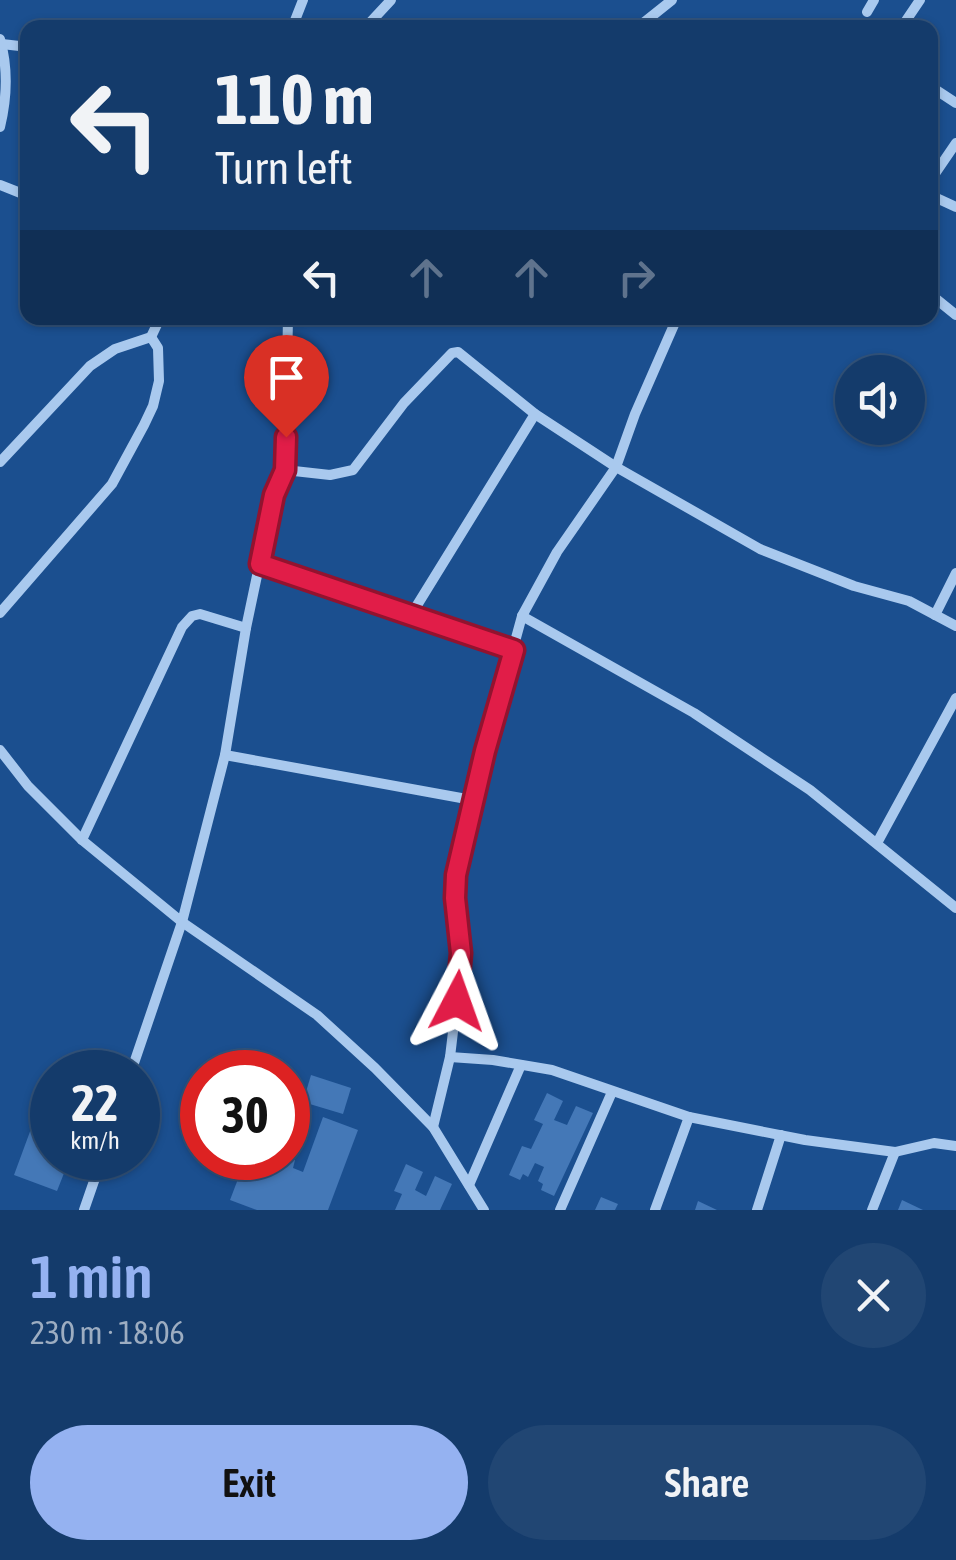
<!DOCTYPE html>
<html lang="en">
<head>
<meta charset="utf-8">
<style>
	body { margin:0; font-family:"Asap Condensed",sans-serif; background:#214673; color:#f1f3f6; height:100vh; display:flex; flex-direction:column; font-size:38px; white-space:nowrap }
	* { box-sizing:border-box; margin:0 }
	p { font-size:32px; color:#9dadc1 }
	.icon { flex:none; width:55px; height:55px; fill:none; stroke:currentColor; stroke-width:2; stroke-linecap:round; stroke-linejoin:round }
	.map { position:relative; height:1210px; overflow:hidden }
	.side { display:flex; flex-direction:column; background:#143b6b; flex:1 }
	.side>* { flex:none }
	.top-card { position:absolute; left:20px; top:20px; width:918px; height:305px; border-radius:20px; box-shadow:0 2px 8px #0004,0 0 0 2px #33557e; background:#143b6b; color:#f1f3f6; overflow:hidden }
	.controls { position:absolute; left:835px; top:355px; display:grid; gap:20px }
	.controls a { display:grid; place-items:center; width:90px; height:90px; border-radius:50%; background:#143b6b; box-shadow:0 2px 8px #0004,0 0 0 2px #33557e; font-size:50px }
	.speed { position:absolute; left:30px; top:1050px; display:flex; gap:20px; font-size:50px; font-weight:700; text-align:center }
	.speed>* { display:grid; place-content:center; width:130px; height:130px; border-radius:50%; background:#143b6b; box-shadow:0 2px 8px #0004,0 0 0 2px #33557e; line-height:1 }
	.speed small { font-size:25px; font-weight:400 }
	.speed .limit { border:15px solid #d22; background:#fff; color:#111 }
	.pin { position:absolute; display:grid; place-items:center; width:85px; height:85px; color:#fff; margin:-102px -42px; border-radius:50% 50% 50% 0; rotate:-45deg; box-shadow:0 0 10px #0007 }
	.pin .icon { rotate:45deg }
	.me { position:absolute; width:110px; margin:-55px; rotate:4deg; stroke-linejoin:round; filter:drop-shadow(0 0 8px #0008) }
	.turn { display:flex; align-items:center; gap:35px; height:210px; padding:0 30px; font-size:45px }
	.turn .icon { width:130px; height:130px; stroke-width:2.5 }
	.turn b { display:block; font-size:70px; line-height:85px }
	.lanes { display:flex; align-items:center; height:95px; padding:0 30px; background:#0003; justify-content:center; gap:50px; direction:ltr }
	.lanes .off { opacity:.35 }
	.round { display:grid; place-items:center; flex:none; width:105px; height:105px; border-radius:52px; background:#214673 }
	.overview { display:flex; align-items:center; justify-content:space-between; height:170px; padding:0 30px }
	h1 { font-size:60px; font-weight:600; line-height:75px; color:#95b2f1 }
	.button { display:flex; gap:20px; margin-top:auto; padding:20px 30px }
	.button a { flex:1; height:115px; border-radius:60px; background:#95b2f1; color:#111; font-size:40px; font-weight:600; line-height:115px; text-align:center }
	.button a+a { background:#214673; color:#f1f3f6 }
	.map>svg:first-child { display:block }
	.building { fill:#4478b7 }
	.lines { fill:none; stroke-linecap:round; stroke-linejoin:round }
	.street { stroke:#a9c9ee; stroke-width:10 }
	.route-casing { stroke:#92132f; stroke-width:25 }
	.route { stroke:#e11d48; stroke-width:18 }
</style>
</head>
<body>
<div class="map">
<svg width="956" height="1210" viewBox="0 0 956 1210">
	<rect width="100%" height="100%" fill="#1b4f8f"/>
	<g class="building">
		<path d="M 311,1075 L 351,1088 L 343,1114 L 303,1102 Z"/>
		<path d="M 49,1080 L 52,1081 L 52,1158 L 70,1158 L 57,1191 L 14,1175 Z"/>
		<path d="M 547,1093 L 563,1101 L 554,1120 L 567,1125 L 576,1106 L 593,1113 L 554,1196 L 541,1190 L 543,1184 L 538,1181 L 544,1167 L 535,1163 L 528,1177 L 523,1174 L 520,1180 L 509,1175 L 522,1146 L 531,1149 L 543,1124 L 534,1120 Z"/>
		<path d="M 323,1117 L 358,1130 L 328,1210 L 257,1210 L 230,1200 L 246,1158 L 288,1157 L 295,1160 L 293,1168 L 303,1172 Z"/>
		<path d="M 406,1164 L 423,1172 L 415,1190 L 426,1196 L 435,1176 L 452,1184 L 440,1210 L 395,1210 L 402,1194 L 394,1191 Z"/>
		<path d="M 601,1197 L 618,1204 L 615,1210 L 595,1210 Z"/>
		<path d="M 902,1200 L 923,1210 L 898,1210 Z"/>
		<path d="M 698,1201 L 717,1210 L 695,1210 Z"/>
	</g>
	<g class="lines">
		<g class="street">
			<path d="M 867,12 L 874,0"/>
			<path d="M 292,28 L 303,0"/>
			<path d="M 365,28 L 391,0"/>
			<path d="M 637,28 L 672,0"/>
			<path d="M 901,28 L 920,0"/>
			<path d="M 0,39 C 8,67 7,98 0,127"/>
			<path d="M 2,44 L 28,47"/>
			<path d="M 930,86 L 956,103"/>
			<path d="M 930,181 L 956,143"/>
			<path d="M 0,185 L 28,196"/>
			<path d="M 930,195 L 956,207"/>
			<path d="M 930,294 L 956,315"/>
			<path d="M 151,337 L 160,318"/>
			<path d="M 0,462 L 90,366 L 115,349 L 151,337"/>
			<path d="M 285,470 L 330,475 L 353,470 L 404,403 L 452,353 L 458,352 L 535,414 L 616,467 L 760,549 L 854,586 L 909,601 L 956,626"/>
			<path d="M 260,564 L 513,650"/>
			<path d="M 0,613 L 112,484 L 144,425 L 153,406 L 159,381 L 158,348 L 151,337"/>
			<path d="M 411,615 L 535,414"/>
			<path d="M 935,615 L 956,573"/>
			<path d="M 522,616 L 694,713 L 810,790 L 956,908"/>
			<path d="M 0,750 L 28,786 L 82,840 L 182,922 L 317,1015 L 375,1068 L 433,1127 L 484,1210"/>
			<path d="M 225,755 L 472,800"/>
			<path d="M 82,840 L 182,627 L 192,616 L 200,614 L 246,628"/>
			<path d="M 877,843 L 956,698"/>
			<path d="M 450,1057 L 493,1060 L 552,1070 L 689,1117 L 805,1140 L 895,1152 L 934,1143 L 956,1146"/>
			<path d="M 131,1072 L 182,922 L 225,755 L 246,628 L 274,495 L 285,470 L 288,318"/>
			<path d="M 433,1127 L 450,1057 L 460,973 L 461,953 L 455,898 L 456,875 L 485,751 L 522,616 L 557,552 L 616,467 L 635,414 L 677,318"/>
			<path d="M 469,1185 L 521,1065"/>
			<path d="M 84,1210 L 102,1158"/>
			<path d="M 560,1210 L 612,1092"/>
			<path d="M 655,1210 L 689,1117"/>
			<path d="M 757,1210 L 781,1135"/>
			<path d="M 872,1210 L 895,1152"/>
		</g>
	</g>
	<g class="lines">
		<defs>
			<path id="route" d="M 286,437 L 285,470 L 274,495 L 260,564 L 514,650 L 485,751 L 456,875 L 455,898 L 461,953 L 457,1001"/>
		</defs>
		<use href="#route" class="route-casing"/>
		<use href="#route" class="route"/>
	</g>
</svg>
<div class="controls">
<a><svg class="icon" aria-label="sound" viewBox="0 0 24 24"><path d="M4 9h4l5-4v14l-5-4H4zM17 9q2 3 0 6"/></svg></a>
</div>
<div class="speed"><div>22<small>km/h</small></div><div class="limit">30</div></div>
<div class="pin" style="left:286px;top:437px;background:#d93025"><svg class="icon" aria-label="arrive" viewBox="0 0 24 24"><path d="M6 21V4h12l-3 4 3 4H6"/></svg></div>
<svg class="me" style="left:457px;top:1001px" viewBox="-20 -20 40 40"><path d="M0-17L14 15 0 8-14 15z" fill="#e11d48" stroke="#fff" stroke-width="4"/></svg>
<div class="top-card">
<div class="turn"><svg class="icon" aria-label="left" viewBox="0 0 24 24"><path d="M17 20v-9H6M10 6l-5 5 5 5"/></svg><div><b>110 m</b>Turn left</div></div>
<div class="lanes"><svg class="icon" aria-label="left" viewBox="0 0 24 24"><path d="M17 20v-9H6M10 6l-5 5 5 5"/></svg><svg class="icon off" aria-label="ahead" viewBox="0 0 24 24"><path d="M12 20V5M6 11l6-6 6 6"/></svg><svg class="icon off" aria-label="ahead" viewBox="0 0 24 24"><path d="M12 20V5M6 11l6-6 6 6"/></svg><svg class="icon off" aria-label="right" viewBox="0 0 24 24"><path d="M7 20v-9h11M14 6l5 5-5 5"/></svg></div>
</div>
</div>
<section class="side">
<div class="overview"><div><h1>1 min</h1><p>230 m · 18:06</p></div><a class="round"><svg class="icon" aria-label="close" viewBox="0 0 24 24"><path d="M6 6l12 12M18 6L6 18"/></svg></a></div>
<div class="button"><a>Exit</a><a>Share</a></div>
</section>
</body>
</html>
